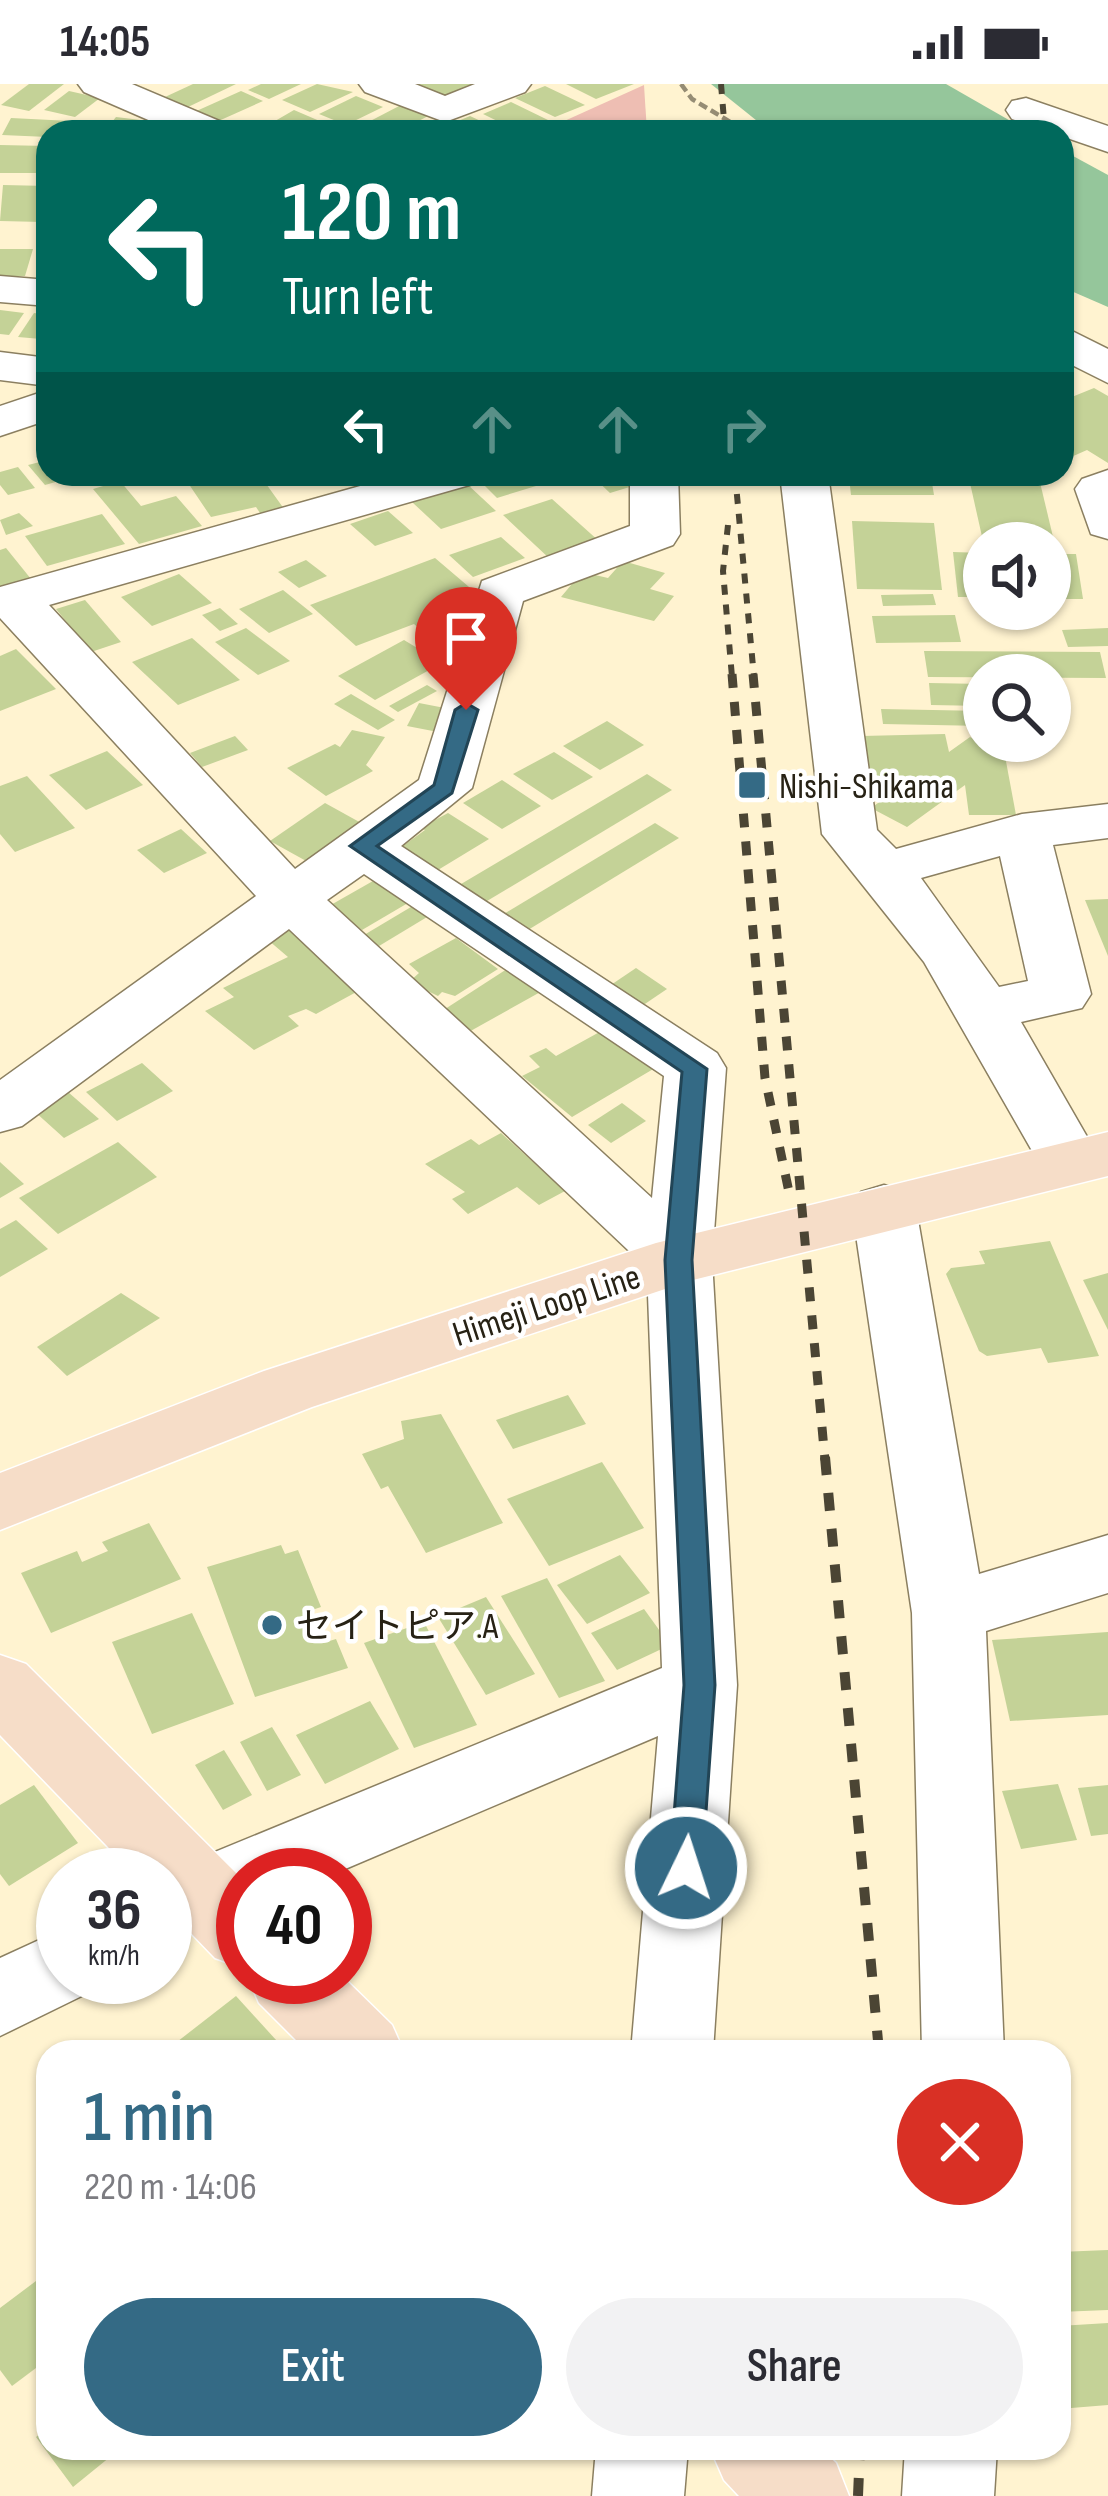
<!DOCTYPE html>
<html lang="en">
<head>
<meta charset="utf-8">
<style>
	body { margin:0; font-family:"Sofia Sans Condensed","Noto Sans JP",sans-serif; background:#f2f2f3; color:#2b2b33; height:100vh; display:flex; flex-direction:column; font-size:45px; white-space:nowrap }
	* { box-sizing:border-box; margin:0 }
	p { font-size:39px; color:#7c7c81 }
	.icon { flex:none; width:66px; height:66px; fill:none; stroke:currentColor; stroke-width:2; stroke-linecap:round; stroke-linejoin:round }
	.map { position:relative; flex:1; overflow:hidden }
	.details { position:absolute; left:36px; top:1956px; width:1035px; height:420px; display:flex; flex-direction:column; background:#fff; border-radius:36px; box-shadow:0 3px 9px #0004 }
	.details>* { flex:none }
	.hud { position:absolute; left:36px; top:36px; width:1038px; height:366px; border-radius:36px; box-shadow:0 3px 9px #0004; background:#00695c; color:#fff; overflow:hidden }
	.controls { position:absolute; left:963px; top:438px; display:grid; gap:24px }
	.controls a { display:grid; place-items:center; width:108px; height:108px; border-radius:50%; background:#fff; box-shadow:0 3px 9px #0004; font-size:60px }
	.speed { position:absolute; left:36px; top:1764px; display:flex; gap:24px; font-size:60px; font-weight:700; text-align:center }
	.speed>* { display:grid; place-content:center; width:156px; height:156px; border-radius:50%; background:#fff; box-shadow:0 3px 9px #0004; line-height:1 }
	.speed small { font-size:30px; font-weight:400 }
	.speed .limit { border:18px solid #d22; background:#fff; color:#111 }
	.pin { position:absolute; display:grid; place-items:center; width:102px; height:102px; color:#fff; margin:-123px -51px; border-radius:50% 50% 50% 0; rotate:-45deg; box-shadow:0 0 12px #0007 }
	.pin .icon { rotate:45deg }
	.me { position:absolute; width:132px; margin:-66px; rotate:4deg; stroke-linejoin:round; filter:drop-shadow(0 0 9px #0008) }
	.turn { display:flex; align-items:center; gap:42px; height:252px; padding:0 48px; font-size:54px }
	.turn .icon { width:156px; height:156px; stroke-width:2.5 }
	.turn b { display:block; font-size:84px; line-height:102px }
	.lanes { display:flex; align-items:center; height:114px; padding:0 48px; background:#0003; justify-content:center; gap:60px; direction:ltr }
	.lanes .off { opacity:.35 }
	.round { display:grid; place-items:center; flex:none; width:126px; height:126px; border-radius:63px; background:#f2f2f3 }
	.head { display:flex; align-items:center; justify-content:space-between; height:204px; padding:0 48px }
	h1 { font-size:72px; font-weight:600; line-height:90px; color:#346a85 }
	.primary-button { display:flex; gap:24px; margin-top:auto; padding:24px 48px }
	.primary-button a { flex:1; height:138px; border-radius:72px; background:#346a85; color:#fff; font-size:48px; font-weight:600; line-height:138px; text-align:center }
	.primary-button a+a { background:#f2f2f3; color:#2b2b33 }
	.status { display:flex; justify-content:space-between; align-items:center; height:84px; padding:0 60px; background:#fff; direction:ltr }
	.status svg { height:33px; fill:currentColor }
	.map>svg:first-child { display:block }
	.green { fill:#eebeb3 }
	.water { fill:#95c69b }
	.building { fill:#c4d297 }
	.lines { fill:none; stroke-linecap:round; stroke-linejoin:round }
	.minor-casing { stroke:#8b7f60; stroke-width:3 }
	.major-casing { stroke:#fff; stroke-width:3 }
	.path { stroke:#958c74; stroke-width:4.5; stroke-dasharray:9 4.5; stroke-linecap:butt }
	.minor { fill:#fff; fill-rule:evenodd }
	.major { fill:#f6ddc8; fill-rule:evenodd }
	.rail-far2 { stroke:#4b4534; stroke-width:6; stroke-dasharray:10 10; stroke-linecap:butt }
	.rail-far1 { stroke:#4b4534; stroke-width:9; stroke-dasharray:14 14; stroke-linecap:butt }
	.rail { stroke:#4b4534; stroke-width:10; stroke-dasharray:18 18; stroke-linecap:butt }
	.route { fill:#346a85; stroke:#224556; stroke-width:3 }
	.poi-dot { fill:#346a85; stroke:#fff; stroke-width:4.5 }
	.labels { text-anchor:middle; stroke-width:9; stroke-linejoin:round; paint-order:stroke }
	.poi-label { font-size:36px; fill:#272215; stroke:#fff; text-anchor:start }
	.street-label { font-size:36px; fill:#272215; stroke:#fff }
</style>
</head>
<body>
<div class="status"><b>14:05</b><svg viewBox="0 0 49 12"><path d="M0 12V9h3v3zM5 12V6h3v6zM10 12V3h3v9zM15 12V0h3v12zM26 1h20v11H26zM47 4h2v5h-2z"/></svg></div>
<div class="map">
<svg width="1108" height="2412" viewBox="0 0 1108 2412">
	<rect width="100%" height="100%" fill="#fff3d0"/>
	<path class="green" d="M 644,1 L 647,48 L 540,48 Z"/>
	<g class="water">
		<path d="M 711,0 L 946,0 L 1030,48 L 771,48 Z"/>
		<path d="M 1062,66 L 1108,91 L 1108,223 L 1062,203 Z"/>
	</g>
	<g class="building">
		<path d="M 29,0 L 64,0 L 29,27 L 1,21 Z"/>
		<path d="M 193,0 L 236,0 L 188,23 L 165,13 Z"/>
		<path d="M 261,0 L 301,0 L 269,15 L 248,6 Z"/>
		<path d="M 317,0 L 353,8 L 310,28 L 282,16 Z"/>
		<path d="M 414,0 L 477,0 L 446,14 Z"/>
		<path d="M 566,0 L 634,0 L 596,15 Z"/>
		<path d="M 545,2 L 585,21 L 555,33 L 515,14 Z"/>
		<path d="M 69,7 L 100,14 L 75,33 L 44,26 Z"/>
		<path d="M 241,7 L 263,17 L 214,39 L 192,29 Z"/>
		<path d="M 356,12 L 383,23 L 346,41 L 319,30 Z"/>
		<path d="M 511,18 L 548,36 L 520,48 L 483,30 Z"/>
		<path d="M 401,21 L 428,32 L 398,48 L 353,46 Z"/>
		<path d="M 294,26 L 329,41 L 346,48 L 263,44 Z"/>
		<path d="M 470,32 L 504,48 L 439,45 Z"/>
		<path d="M 116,33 L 165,39 L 158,48 L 104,48 Z"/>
		<path d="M 11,34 L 71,37 L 65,48 L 48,48 L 48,53 L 2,51 Z"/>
		<path d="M 0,61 L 47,62 L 38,89 L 0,89 Z"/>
		<path d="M 3,101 L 48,102 L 42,138 L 0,137 Z"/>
		<path d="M 0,165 L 33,165 L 25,192 L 0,192 Z"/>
		<path d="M 0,226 L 24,229 L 9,251 L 0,250 Z"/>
		<path d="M 34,229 L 48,231 L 41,255 L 18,253 Z"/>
		<path d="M 1094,304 L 1108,312 L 1108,379 L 1087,366 L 1062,377 L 1062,317 Z"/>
		<path d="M 48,376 L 48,390 L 80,391 L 45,401 L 28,381 Z"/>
		<path d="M 18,383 L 35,404 L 8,411 L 0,401 L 0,388 Z"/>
		<path d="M 182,390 L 259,390 L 287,429 L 264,435 L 256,423 L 211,433 Z"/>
		<path d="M 512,390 L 523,390 L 536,402 L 497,414 L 482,399 Z"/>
		<path d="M 590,390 L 638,390 L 646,398 L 610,409 Z"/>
		<path d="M 968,390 L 1038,390 L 1054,457 L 983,457 Z"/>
		<path d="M 849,393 L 931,393 L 934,411 L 851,411 Z"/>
		<path d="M 120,397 L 141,422 L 176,412 L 202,442 L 139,460 L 93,405 Z"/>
		<path d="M 467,400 L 496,427 L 441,445 L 412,418 Z"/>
		<path d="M 552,415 L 600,458 L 550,475 L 503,431 Z"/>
		<path d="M 388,427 L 413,449 L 375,462 L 350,440 Z"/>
		<path d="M 19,429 L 33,442 L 6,451 L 0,436 Z"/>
		<path d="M 102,430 L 125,460 L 47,482 L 25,452 Z"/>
		<path d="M 852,437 L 934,439 L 942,506 L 857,505 Z"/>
		<path d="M 501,453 L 525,474 L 473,493 L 449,471 Z"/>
		<path d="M 6,464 L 31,495 L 0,504 L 0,466 Z"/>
		<path d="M 953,468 L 984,469 L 984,513 L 958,513 Z"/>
		<path d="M 1050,470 L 1076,470 L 1083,515 L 1050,515 Z"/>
		<path d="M 435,474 L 482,514 L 441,529 L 468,551 L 440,562 L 414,540 L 356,562 L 310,521 Z"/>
		<path d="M 306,476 L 327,492 L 299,504 L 278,488 Z"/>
		<path d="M 623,477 L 665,489 L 650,505 L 674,512 L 654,537 L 561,513 L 582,488 L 608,494 Z"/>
		<path d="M 179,490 L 212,519 L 152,542 L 121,513 Z"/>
		<path d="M 283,506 L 313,530 L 269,549 L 239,525 Z"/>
		<path d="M 933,510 L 936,521 L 883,522 L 881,511 Z"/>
		<path d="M 85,516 L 121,558 L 91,568 L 56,525 Z"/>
		<path d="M 220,524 L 238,540 L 220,547 L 202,531 Z"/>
		<path d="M 955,531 L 961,558 L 876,559 L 872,532 Z"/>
		<path d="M 246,544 L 290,577 L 258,591 L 215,558 Z"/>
		<path d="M 1108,544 L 1108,562 L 1068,563 L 1062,546 Z"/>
		<path d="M 192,554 L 240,596 L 178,621 L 132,578 Z"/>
		<path d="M 404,556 L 442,579 L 375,616 L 338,592 Z"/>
		<path d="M 16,565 L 56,605 L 0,627 L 0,572 Z"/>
		<path d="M 924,567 L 1100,568 L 1106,594 L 928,593 Z"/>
		<path d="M 929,599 L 984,600 L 984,622 L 931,621 Z"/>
		<path d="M 427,601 L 437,607 L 398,628 L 389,622 Z"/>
		<path d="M 351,610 L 395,636 L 378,646 L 334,620 Z"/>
		<path d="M 419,619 L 450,625 L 438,648 L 407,642 Z"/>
		<path d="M 881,625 L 984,627 L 984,642 L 883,640 Z"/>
		<path d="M 607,637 L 644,661 L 600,686 L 563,662 Z"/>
		<path d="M 352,646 L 385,653 L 366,681 L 373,687 L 326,712 L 287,684 L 335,660 L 340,663 Z"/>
		<path d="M 945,650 L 949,668 L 970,653 L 1005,672 L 1016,731 L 969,731 L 965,701 L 907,743 L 871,724 L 899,704 L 871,705 L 862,652 Z"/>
		<path d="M 235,652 L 248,666 L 202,683 L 190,669 Z"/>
		<path d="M 107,667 L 143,701 L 86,726 L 49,691 Z"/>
		<path d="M 554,668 L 593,693 L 552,716 L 513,690 Z"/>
		<path d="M 647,690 L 672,706 L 482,820 L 456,803 Z"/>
		<path d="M 27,692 L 75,744 L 15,768 L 0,750 L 0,702 Z"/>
		<path d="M 502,696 L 541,722 L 502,745 L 463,719 Z"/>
		<path d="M 325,719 L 363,740 L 308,778 L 270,757 Z"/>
		<path d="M 448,729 L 489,755 L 433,789 L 396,767 L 425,746 L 420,744 Z"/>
		<path d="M 655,739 L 679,754 L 523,849 L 499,833 Z"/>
		<path d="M 181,745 L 207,769 L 164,789 L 137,766 Z"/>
		<path d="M 380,793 L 413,816 L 362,846 L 329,822 Z"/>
		<path d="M 1108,815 L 1108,872 L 1085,816 Z"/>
		<path d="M 416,820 L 432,830 L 379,862 L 364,851 Z"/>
		<path d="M 292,840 L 360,906 L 316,930 L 306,925 L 288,932 L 299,942 L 254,966 L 205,927 L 234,913 L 223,904 L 288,873 L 261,850 Z"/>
		<path d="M 456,854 L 498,885 L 455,912 L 442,908 L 438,912 L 409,898 L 419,889 L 409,880 Z"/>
		<path d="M 513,881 L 544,906 L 467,949 L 442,927 Z"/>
		<path d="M 636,884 L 667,905 L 633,928 L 602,907 Z"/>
		<path d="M 605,945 L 655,984 L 572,1033 L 522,992 L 540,983 L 529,972 L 546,964 L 556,972 Z"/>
		<path d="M 142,979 L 173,1007 L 117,1037 L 86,1008 Z"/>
		<path d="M 68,1008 L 99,1035 L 64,1054 L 34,1027 Z"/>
		<path d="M 622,1019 L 646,1037 L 611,1059 L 588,1041 Z"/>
		<path d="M 501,1049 L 565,1107 L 539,1121 L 517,1103 L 468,1130 L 452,1115 L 465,1108 L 425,1080 L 471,1055 L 479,1061 Z"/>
		<path d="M 118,1058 L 157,1093 L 58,1150 L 19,1114 Z"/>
		<path d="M 0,1078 L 24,1100 L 0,1114 Z"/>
		<path d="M 16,1136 L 48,1165 L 0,1193 L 0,1145 Z"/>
		<path d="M 1050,1157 L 1099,1272 L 1048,1279 L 1041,1264 L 987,1272 L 979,1267 L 946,1190 L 951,1184 L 985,1180 L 979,1167 Z"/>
		<path d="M 1108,1189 L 1108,1246 L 1083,1196 Z"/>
		<path d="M 121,1209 L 160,1234 L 67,1292 L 37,1263 Z"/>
		<path d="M 568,1311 L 586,1340 L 513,1365 L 496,1336 Z"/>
		<path d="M 441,1330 L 503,1439 L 426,1469 L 388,1402 L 381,1405 L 362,1370 L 404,1355 L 401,1337 Z"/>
		<path d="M 602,1378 L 644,1444 L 549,1482 L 507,1415 Z"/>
		<path d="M 149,1439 L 181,1495 L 51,1549 L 21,1489 L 77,1467 L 82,1478 L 108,1467 L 102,1458 Z"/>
		<path d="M 281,1461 L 285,1470 L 298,1466 L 321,1523 L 309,1527 L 323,1559 L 336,1555 L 348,1584 L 255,1613 L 207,1483 Z"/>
		<path d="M 620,1471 L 650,1509 L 587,1540 L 557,1501 Z"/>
		<path d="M 547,1494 L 605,1597 L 559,1614 L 501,1512 Z"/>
		<path d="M 486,1513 L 535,1590 L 486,1611 L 438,1533 Z"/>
		<path d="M 644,1525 L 670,1561 L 617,1586 L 591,1549 Z"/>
		<path d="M 192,1529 L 234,1620 L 152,1650 L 112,1558 Z"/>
		<path d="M 424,1538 L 477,1641 L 414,1664 L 364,1559 Z"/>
		<path d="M 1108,1548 L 1108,1631 L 1010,1637 L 992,1556 Z"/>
		<path d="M 370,1617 L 399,1665 L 325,1700 L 296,1651 Z"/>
		<path d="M 272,1643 L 301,1691 L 267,1707 L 240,1658 Z"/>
		<path d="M 224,1666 L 252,1711 L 223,1726 L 195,1681 Z"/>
		<path d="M 1058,1700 L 1077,1756 L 1021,1765 L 1002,1707 Z"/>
		<path d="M 34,1701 L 78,1759 L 9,1802 L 0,1790 L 0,1721 Z"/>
		<path d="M 1108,1701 L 1108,1750 L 1091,1752 L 1078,1704 Z"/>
		<path d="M 236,1912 L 287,1968 L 164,1968 Z"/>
		<path d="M 1108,2166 L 1108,2226 L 1059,2228 L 1059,2168 Z"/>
		<path d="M 48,2188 L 48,2275 L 12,2302 L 0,2286 L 0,2224 Z"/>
		<path d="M 1108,2239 L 1108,2321 L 1059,2325 L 1059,2242 Z"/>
		<path d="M 48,2344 L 48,2364 L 121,2364 L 73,2403 L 36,2353 Z"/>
	</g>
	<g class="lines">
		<defs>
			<g id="minor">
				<path d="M 78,0 L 132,0 L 224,39 L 230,48 L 176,48 L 84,8 Z"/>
				<path d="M 359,0 L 415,0 L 445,12 L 475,0 L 531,0 L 525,8 L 445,38 L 365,8 Z"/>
				<path d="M 1026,14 L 1108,42 L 1108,68 L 1012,35 L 1006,26 L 1012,17 Z"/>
				<path d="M 0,192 L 48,196 L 48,222 L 0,218 Z"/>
				<path d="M 1062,242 L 1108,265 L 1108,299 L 1062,276 Z"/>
				<path d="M 0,268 L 48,274 L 48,302 L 0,296 Z"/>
				<path d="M 48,306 L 48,336 L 0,352 L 0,322 Z"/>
				<path d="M 1108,386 L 1108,455 L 1091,450 L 1075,405 L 1082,395 Z"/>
				<path d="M 403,390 L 480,390 L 473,400 L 49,521 L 295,785 L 419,696 L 482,497 L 630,442 L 630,390 L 678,390 L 680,450 L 673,461 L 523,517 L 472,704 L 401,762 L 717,969 L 726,984 L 712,1176 L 737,1601 L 713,1968 L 631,1968 L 658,1652 L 331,1791 L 243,1791 L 243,1829 L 165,1860 L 165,1791 L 159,1791 L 662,1584 L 647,1184 L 289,845 L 22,1042 L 0,1048 L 0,996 L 256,812 L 0,534 L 0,503 ZM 364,790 L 664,992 L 652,1114 L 327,816 Z"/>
				<path d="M 780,390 L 828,390 L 877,746 L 896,765 L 1022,730 L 1108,720 L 1108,754 L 1053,761 L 1091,910 L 1082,924 L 1021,938 L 1101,1077 L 1091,1093 L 1069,1099 L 1047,1093 L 924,878 L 822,750 ZM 1000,772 L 1028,897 L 999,903 L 921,794 Z"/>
				<path d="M 884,1101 L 907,1108 L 916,1124 L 979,1490 L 1108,1451 L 1108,1509 L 986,1547 L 1004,1968 L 922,1968 L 912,1529 L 852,1124 L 861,1108 Z"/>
				<path d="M 63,1845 L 63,1893 L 98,1893 L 92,1907 L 0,1952 L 0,1874 Z"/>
				<path d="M 596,2364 L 688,2364 L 684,2412 L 592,2412 Z"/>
				<path d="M 905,2364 L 997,2364 L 994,2412 L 902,2412 Z"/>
			</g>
			<g id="major">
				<path d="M 1108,1048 L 1108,1092 L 689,1197 L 312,1323 L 0,1446 L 0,1389 L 264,1287 L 656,1159 Z"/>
				<path d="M 0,1571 L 26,1580 L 243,1796 L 243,1884 L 215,1874 L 165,1822 L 165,1791 L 135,1791 L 0,1651 Z"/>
				<path d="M 248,1893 L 343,1893 L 392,1941 L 404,1968 L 308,1968 L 259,1919 Z"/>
				<path d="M 710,2364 L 820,2364 L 836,2379 L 849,2412 L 739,2412 L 724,2396 Z"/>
			</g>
		</defs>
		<use href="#minor" class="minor-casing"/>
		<use href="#major" class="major-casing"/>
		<path class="path" d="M 681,0 L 692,15 L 747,48"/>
		<use href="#minor" class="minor"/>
		<use href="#major" class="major"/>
		<g class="rail-far2">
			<path d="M 721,0 L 725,48"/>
			<path d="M 735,390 L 754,593"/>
			<path d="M 728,441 L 723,487 L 732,593"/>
		</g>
		<g class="rail-far1">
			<path d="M 732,590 L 765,994 L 789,1108"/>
			<path d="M 753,590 L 825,1376"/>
		</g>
		<g class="rail">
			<path d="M 825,1373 L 879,1968"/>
			<path d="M 858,2412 L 860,2364"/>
		</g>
	</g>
	<path class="route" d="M 466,619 L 478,626 L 452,709 L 377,762 L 707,985 L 692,1176 L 715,1601 L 702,1784 L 698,1794 L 675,1794 L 670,1784 L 684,1601 L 665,1176 L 682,988 L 350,762 L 434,701 L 455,626 Z"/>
	<g class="poi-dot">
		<rect x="737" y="686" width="30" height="30" rx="6"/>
		<circle cx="272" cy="1541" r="12"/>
	</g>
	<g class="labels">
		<g class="poi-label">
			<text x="779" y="714">Nishi-Shikama</text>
			<text x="296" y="1554">セイトピア.A</text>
		</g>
		<g class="street-label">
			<text transform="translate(546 1220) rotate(-18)" y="13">Himeji Loop Line</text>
		</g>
	</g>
</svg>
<div class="controls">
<a><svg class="icon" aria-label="sound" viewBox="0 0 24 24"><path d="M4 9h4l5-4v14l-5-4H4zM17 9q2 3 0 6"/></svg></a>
<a><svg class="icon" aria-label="search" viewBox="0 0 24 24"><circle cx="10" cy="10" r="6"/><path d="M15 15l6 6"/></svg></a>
</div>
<div class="speed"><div>36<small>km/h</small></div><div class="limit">40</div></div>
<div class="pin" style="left:466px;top:626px;background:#d93025"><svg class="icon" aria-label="arrive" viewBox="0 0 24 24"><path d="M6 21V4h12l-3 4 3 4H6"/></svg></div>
<svg class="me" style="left:686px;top:1784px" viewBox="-20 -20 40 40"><circle r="17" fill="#346a85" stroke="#fff" stroke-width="3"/><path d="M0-11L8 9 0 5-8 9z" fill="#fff"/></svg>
<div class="hud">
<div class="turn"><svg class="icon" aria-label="left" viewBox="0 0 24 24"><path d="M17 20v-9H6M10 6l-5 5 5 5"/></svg><div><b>120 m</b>Turn left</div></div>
<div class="lanes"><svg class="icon" aria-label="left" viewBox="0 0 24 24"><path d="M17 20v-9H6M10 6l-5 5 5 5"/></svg><svg class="icon off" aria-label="ahead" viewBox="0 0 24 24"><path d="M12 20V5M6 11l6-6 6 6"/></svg><svg class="icon off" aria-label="ahead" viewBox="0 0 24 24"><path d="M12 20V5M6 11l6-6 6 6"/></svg><svg class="icon off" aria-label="right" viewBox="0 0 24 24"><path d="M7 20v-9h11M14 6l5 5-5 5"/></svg></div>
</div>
<section class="details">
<div class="head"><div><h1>1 min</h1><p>220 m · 14:06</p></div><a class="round" style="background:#d93025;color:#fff"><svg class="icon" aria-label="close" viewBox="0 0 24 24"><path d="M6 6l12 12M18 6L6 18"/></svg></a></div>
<div class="primary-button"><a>Exit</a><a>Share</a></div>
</section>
</div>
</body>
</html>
